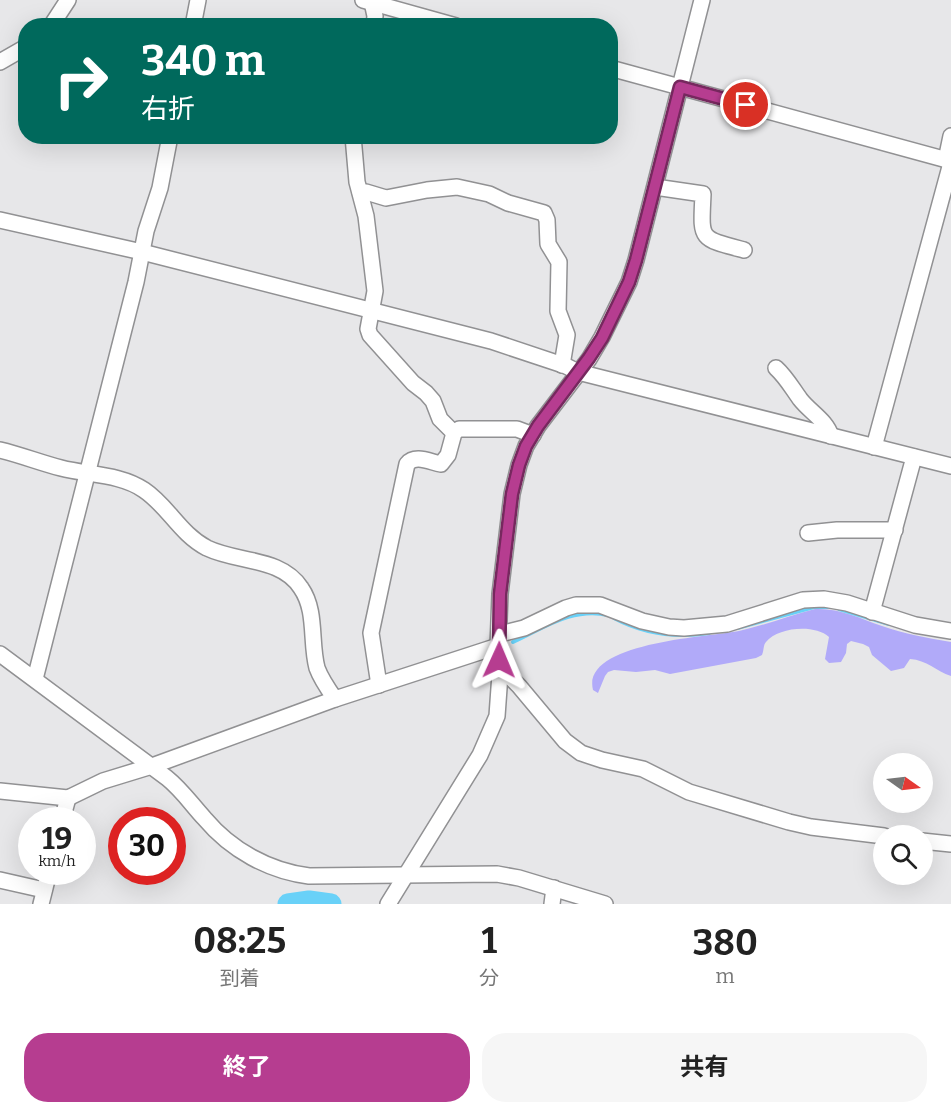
<!DOCTYPE html>
<html lang="ja">
<head>
<meta charset="utf-8">
<style>
	body { margin:0; font-family:Bitter,"Noto Sans JP",serif; background:#f6f6f6; color:#222; height:100vh; display:flex; flex-direction:column; font-size:22px; white-space:nowrap }
	* { box-sizing:border-box; margin:0 }
	p { font-size:20px; color:#767676 }
	.icon { flex:none; width:33px; height:33px; fill:none; stroke:currentColor; stroke-width:2; stroke-linecap:round; stroke-linejoin:round }
	.map { position:relative; height:904px; overflow:hidden }
	.panel { display:flex; flex-direction:column; background:#fff; flex:1 }
	.panel>* { flex:none }
	.top-card { position:absolute; left:18px; top:18px; width:600px; height:126px; border-radius:24px; box-shadow:0 6px 24px #0002; background:#00695c; color:#fff; overflow:hidden }
	.needle { width:39px; rotate:104deg }
	.fabs { position:absolute; left:873px; top:753px; display:grid; gap:12px }
	.fabs a { display:grid; place-items:center; width:60px; height:60px; border-radius:50%; background:#fff; box-shadow:0 6px 24px #0002; font-size:30px }
	.speed { position:absolute; left:18px; top:807px; display:flex; gap:12px; font-size:30px; font-weight:700; text-align:center }
	.speed>* { display:grid; place-content:center; width:78px; height:78px; border-radius:50%; background:#fff; box-shadow:0 6px 24px #0002; line-height:1 }
	.speed small { font-size:15px; font-weight:400 }
	.speed .limit { border:9px solid #d22; background:#fff; color:#111 }
	.pin { position:absolute; display:grid; place-items:center; width:51px; height:51px; color:#fff; margin:-26px; border:3px solid #fff; border-radius:50%; box-shadow:0 2px 6px #0007 }
	.me { position:absolute; width:66px; margin:-33px; rotate:1deg; stroke-linejoin:round; filter:drop-shadow(0 0 4px #0008) }
	.turn { display:flex; align-items:center; gap:21px; height:126px; padding:0 24px; font-size:27px }
	.turn .icon { width:78px; height:78px; stroke-width:2.5 }
	.turn b { display:block; font-size:42px; line-height:51px }
	.eta { display:flex; justify-content:space-evenly; align-items:center; height:102px; text-align:center }
	.eta b { font-size:36px; font-weight:700; line-height:42px }
	.cta { display:flex; gap:12px; margin-top:auto; padding:12px 24px }
	.cta a { flex:1; height:69px; border-radius:24px; background:#b63d90; color:#fff; font-size:24px; font-weight:700; line-height:69px; text-align:center }
	.cta a+a { background:#f6f6f6; color:#222 }
	.map>svg:first-child { display:block }
	.forest { fill:#b1aaf9 }
	.lines { fill:none; stroke-linecap:round; stroke-linejoin:round }
	.stream { stroke:#69d1f8; stroke-width:4 }
	.river { stroke:#69d1f8; stroke-width:21 }
	.minor-casing { stroke:#919193; stroke-width:18 }
	.minor { stroke:#fff; stroke-width:15 }
	.route-casing { stroke:#76285e; stroke-width:15 }
	.route { stroke:#b63d90; stroke-width:10 }
</style>
</head>
<body>
<div class="map">
<svg width="951" height="904" viewBox="0 0 951 904">
	<rect width="100%" height="100%" fill="#e7e7e9"/>
	<path class="forest" d="M 815,609 C 840,608 859,618 882,626 C 904,634 928,638 951,642 L 951,676 C 936,671 927,660 910,659 L 904,668 L 891,671 L 872,655 L 869,647 L 863,644 L 851,641 L 847,644 L 846,653 L 841,662 L 829,663 L 825,659 L 829,637 C 815,624 778,627 766,642 C 763,645 764,651 762,655 L 756,658 L 670,674 L 655,670 L 636,672 L 614,670 L 608,672 L 605,676 L 598,693 L 593,690 C 581,642 709,637 739,631 C 765,625 789,616 815,609 Z"/>
	<g class="lines">
		<g class="stream">
			<path d="M 839,609 L 889,624"/>
			<path d="M 614,618 C 644,634 676,638 709,633"/>
			<path d="M 737,628 L 814,607 L 828,607"/>
			<path d="M 513,642 C 544,628 572,607 608,615"/>
		</g>
		<path class="river" d="M 288,904 L 309,901 L 331,904"/>
		<defs>
			<g id="minor">
				<path d="M 363,0 L 456,26"/>
				<path d="M 372,2 L 375,16 L 374,26"/>
				<path d="M 51,26 L 68,0"/>
				<path d="M 193,26 L 198,0"/>
				<path d="M 0,62 L 26,47"/>
				<path d="M 610,68 L 951,161"/>
				<path d="M 353,136 L 357,182 L 366,216 L 375,291 L 368,329 L 370,335 L 413,383 L 426,393 L 433,401 L 440,419 L 454,433"/>
				<path d="M 946,160 L 951,136"/>
				<path d="M 655,187 L 703,194 C 701,240 698,238 744,250"/>
				<path d="M 360,192 L 366,192 L 386,198 L 427,190 L 457,187 L 489,194 L 508,203 L 544,213 L 547,220 L 548,244 L 559,262 L 558,311 L 567,335 L 562,365"/>
				<path d="M 0,220 L 142,252 L 491,341 L 566,366 L 578,372 L 951,466"/>
				<path d="M 776,368 C 786,377 792,388 800,399 C 810,412 826,420 831,436"/>
				<path d="M 874,447 L 951,163"/>
				<path d="M 0,450 C 21,455 41,463 61,468 C 88,475 121,474 144,490 C 168,506 180,534 207,548 C 238,563 281,557 301,588 C 317,611 310,642 317,668 C 321,679 328,689 335,699"/>
				<path d="M 808,533 L 837,530 L 895,530"/>
				<path d="M 872,612 L 914,457"/>
				<path d="M 500,634 L 524,628 L 566,608 L 576,605 L 600,605 L 642,621 L 669,627 L 684,628 L 727,624 L 803,600 L 824,599 L 847,603 L 915,625 L 951,631"/>
				<path d="M 0,654 L 167,778 C 182,790 192,805 205,819 C 231,850 269,871 309,876 L 497,874 L 519,878 L 605,904"/>
				<path d="M 500,674 L 511,678 L 519,686 L 565,741 L 581,753 L 602,760 L 643,769 L 689,792 L 789,822 L 811,827 L 884,836"/>
				<path d="M 35,679 L 136,282 L 146,231 L 160,188 L 170,136"/>
				<path d="M 379,685 L 371,633 L 407,464 C 415,454 430,462 441,464 L 448,455 L 454,433 L 459,429 L 517,429 L 533,435"/>
				<path d="M 0,791 L 68,798 L 103,781 L 152,766 L 335,699 L 498,646"/>
				<path d="M 62,820 L 68,798"/>
				<path d="M 922,841 L 951,844"/>
				<path d="M 0,880 L 44,890"/>
				<path d="M 41,904 L 49,872"/>
				<path d="M 388,904 L 480,755 L 497,716 L 500,674 L 498,646 L 500,594 L 512,494 L 519,465 L 526,446 L 538,426 L 589,359 L 602,337 L 629,282 L 636,260 L 702,0"/>
				<path d="M 552,904 L 554,888"/>
			</g>
		</defs>
		<use href="#minor" class="minor-casing"/>
		<use href="#minor" class="minor"/>
	</g>
	<g class="lines">
		<defs>
			<path id="route" d="M 499,660 L 500,594 L 512,494 L 519,465 L 526,446 L 538,426 L 589,358 L 602,338 L 629,282 L 636,260 L 680,87 L 746,105"/>
		</defs>
		<use href="#route" class="route-casing"/>
		<use href="#route" class="route"/>
	</g>
</svg>
<div class="fabs">
<a><svg class="needle" viewBox="-14 -14 28 28"><path d="M0-13l5 13h-10z" fill="#e53935"/><path d="M0 13l5-13h-10z" fill="#767676"/></svg></a>
<a><svg class="icon" aria-label="search" viewBox="0 0 24 24"><circle cx="10" cy="10" r="6"/><path d="M15 15l6 6"/></svg></a>
</div>
<div class="speed"><div>19<small>km/h</small></div><div class="limit">30</div></div>
<div class="pin" style="left:746px;top:105px;background:#d93025"><svg class="icon" aria-label="arrive" viewBox="0 0 24 24"><path d="M6 21V4h12l-3 4 3 4H6"/></svg></div>
<svg class="me" style="left:499px;top:660px" viewBox="-20 -20 40 40"><path d="M0-17L14 15 0 8-14 15z" fill="#b63d90" stroke="#fff" stroke-width="4"/></svg>
<div class="top-card">
<div class="turn"><svg class="icon" aria-label="right" viewBox="0 0 24 24"><path d="M7 20v-9h11M14 6l5 5-5 5"/></svg><div><b>340 m</b>右折</div></div>
</div>
</div>
<section class="panel">
<div class="eta">
<div><b>08:25</b><p>到着</p></div>
<div><b>1</b><p>分</p></div>
<div><b>380</b><p>m</p></div>
</div>
<div class="cta"><a>終了</a><a>共有</a></div>
</section>
</body>
</html>
